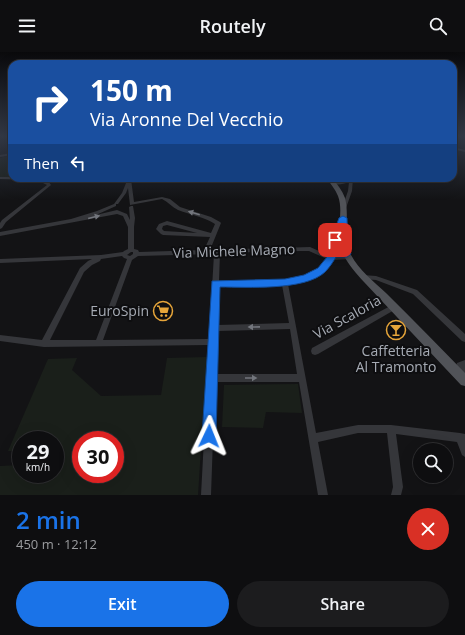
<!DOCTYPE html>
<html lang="en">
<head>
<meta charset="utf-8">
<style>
	body { margin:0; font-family:"Open Sans",sans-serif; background:#1c1c1e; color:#f1f3f6; height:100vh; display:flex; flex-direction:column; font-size:15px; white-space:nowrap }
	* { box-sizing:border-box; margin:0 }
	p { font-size:13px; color:#9b9c9f }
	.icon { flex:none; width:22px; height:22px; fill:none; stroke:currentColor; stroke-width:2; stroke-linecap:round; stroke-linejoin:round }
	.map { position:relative; height:443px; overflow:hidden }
	.details { display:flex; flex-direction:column; background:#0e0e10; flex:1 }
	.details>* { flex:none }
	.top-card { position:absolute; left:8px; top:8px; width:449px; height:122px; border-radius:12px; box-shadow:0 4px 16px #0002,0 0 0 1px #2e2e30; background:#1a4fa0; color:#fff; overflow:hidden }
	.controls { position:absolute; left:413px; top:391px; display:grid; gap:8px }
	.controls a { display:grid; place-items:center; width:40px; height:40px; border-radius:50%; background:#0e0e10; box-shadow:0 4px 16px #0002,0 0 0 1px #2e2e30; font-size:20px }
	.speed { position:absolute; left:12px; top:379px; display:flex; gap:8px; font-size:20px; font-weight:700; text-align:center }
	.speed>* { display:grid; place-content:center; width:52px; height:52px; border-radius:50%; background:#0e0e10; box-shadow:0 4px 16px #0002,0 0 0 1px #2e2e30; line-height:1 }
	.speed small { font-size:10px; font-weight:400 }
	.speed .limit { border:6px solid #d22; background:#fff; color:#111 }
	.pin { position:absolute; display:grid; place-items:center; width:34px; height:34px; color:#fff; margin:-17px; border-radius:8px; box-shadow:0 2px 6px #0006 }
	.me { position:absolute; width:44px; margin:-22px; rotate:2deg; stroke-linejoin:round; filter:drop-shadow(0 0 3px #0008) }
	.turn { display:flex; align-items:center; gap:14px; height:84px; padding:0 16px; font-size:18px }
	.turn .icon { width:52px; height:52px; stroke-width:2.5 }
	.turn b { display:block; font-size:28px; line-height:34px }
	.then { display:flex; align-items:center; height:38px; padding:0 16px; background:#0003; gap:8px; font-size:15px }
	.round { display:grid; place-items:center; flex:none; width:42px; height:42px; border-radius:21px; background:#1c1c1e }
	.head { display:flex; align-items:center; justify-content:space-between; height:68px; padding:0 16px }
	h1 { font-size:24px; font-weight:600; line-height:30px; color:#1a73e8 }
	.button { display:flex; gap:8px; margin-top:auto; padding:8px 16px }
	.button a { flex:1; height:46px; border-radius:24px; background:#1a73e8; color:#fff; font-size:16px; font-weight:600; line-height:46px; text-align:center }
	.button a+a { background:#1c1c1e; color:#f1f3f6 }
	header { display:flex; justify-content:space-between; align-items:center; height:52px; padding:0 16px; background:#0e0e10; font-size:18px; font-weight:600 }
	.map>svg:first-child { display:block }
	.green { fill:#1a1f1a; fill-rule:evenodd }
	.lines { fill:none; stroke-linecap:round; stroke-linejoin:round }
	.minor { fill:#35363a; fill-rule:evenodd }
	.major { fill:#515358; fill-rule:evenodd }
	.oneway { fill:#73767d }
	.route { fill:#1a73e8; stroke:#114b97 }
	.labels { text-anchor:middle; stroke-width:4; stroke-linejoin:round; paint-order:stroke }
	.street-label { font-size:14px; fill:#a6abb4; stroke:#0e0e10 }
	.poi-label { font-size:14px; fill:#a6abb4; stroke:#0e0e10; text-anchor:end }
</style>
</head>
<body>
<header><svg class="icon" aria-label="menu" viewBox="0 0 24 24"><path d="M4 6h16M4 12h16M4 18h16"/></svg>Routely<svg class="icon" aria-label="search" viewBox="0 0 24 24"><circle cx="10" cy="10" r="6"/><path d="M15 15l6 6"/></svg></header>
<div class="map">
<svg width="465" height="443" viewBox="0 0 465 443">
	<rect width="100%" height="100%" fill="#131315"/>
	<g class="green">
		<path d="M 8,104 L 12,105 L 12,125 L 0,125 L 0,106 Z"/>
		<path d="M 207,305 L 198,443 L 0,443 L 0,414 L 21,413 L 21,422 L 55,422 L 55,388 L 21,388 L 21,399 L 8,399 L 48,307 L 77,306 L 72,318 L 101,344 L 161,343 L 167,306 ZM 81,388 L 115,388 L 115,422 L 81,422 Z"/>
		<path d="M 298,332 L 302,361 L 266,360 L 263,376 L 222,375 L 224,333 Z"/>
	</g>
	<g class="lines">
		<g class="minor">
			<path d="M 453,95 L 465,98 L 465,100 L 453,97 Z"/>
			<path d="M 12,101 L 12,103 L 0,105 L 0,103 Z"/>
			<path d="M 0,125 L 12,125 L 12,126 C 23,126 45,123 51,133 L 6,170 L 2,176 L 0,177 L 0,171 L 2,168 L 47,133 L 37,128 L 0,127 Z"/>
			<path d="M 128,126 L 131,127 L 134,150 L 162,145 L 170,147 L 180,155 L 211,165 L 220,170 L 221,171 L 210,198 L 310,195 L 328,203 L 339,170 L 340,169 L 344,169 L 345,170 L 335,200 L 349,201 L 350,202 L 348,204 L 351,205 L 352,206 L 351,207 L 332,208 C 321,225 308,229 288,232 L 316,381 L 358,373 L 391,373 L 460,381 L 465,382 L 465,405 L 462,403 L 457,390 L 396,382 L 403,435 L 401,443 L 391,443 L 393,435 L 387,381 L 358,381 L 318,390 L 328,443 L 318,443 L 299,330 L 215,330 L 211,443 L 201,443 L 209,293 L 44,295 L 0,289 L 0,283 L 42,288 L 80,216 L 88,209 L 92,207 L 0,211 L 0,207 L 101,203 L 123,200 L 124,199 L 128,197 L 128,175 L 123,164 L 117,162 L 0,184 L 0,180 L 71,167 L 97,159 L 114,152 L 122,141 ZM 128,136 L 130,153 L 162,147 C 168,150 172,155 178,158 C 191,163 204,165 215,172 L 211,181 L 167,169 L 159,172 L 156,177 L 161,182 L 163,183 L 210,185 L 204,198 L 139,200 L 138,198 L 134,197 L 134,175 L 135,166 L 133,154 L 131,154 L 129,155 L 130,168 L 127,162 L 117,158 L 96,163 L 116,154 L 116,152 L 118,152 L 126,141 ZM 167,173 L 197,181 L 164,179 L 162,177 L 163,174 ZM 301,199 L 309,199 L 327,207 C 325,210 322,214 319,217 C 296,234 246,229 219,229 L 220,201 ZM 131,200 L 133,200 L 133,202 L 130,204 L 127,203 ZM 214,202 L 209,287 L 103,288 L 132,208 L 138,204 ZM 122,204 L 124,206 L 127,207 L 96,288 L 50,288 L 84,220 L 92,213 L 100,209 L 101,207 ZM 282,233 L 289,271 L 217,273 L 219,234 L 255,234 ZM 290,277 L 297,322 L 215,322 L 217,279 Z"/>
			<path d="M 349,126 L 353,126 L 352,139 L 346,156 L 344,157 L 342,156 L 348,139 L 349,130 C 343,132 337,134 332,131 L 334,130 L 342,130 L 349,127 Z"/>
			<path d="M 363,223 L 376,224 L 417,238 L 465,282 L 465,290 L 462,289 L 413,242 L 376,228 L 363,227 L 362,225 Z"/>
			<path d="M 394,252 L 396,253 L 397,255 L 396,257 L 318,302 L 315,303 L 312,302 L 311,299 L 312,296 Z"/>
			<path d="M 465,308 L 465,324 L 462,323 L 456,314 L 457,311 Z"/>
		</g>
		<path class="major" d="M 326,126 L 332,126 C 337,132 342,138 345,146 C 350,165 342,185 351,203 C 359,218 374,230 386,241 C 413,268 439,294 465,321 L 465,334 L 461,333 L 364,230 C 355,220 344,208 340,194 C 336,178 344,160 338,144 C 335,137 331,132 326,126 Z"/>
	</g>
	<defs><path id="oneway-solid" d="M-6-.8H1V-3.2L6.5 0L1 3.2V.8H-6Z"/></defs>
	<g class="oneway">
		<use href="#oneway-solid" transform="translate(194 161) rotate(-164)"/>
		<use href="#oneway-solid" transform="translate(94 165) rotate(-14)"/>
		<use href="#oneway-solid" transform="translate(254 275) rotate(179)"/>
		<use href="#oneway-solid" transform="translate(251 326)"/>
	</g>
	<linearGradient id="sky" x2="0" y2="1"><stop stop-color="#0a0a0c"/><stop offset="0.57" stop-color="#333946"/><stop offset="1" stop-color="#333946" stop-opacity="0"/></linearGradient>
	<rect width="465" height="148" fill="url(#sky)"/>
	<path class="route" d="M 343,164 L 347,166 L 348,195 L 351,202 L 347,205 L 336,205 C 333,210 329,216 325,220 C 305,239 247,235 220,235 L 216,384 L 214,389 L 209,391 L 204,389 L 202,384 L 212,229 L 285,227 L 304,223 L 318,216 L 331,200 L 342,199 L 340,185 L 338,190 L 335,190 L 331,188 L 339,166 Z"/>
	<defs>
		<symbol id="supermarket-ring" viewBox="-11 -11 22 22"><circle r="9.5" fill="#0e0e10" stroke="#e6a53a" stroke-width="1.5"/><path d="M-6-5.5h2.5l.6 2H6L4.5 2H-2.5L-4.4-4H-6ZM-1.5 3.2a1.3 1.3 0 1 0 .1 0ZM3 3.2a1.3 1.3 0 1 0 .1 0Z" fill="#e6a53a"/></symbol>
		<symbol id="bar-ring" viewBox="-11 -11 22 22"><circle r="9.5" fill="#0e0e10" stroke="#e6a53a" stroke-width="1.5"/><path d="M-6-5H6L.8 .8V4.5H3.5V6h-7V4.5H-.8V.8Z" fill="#e6a53a"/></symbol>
	</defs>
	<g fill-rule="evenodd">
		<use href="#supermarket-ring" x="152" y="248" width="22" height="22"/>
		<use href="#bar-ring" x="385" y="267" width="22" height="22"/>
	</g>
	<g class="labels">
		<g class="street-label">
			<text transform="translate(234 199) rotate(-2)" y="5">Via Michele Magno</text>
			<text transform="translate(347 265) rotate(-29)" y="5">Via Scaloria</text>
		</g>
		<g class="poi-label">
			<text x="149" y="264">EuroSpin</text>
			<text x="396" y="304" text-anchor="middle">Caffetteria<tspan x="396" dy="16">Al Tramonto</tspan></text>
		</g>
	</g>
</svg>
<div class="controls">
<a><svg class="icon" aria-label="search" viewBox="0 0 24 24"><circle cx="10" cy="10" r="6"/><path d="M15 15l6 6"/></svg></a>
</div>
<div class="speed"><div>29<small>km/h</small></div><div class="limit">30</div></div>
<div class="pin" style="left:335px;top:188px;background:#d93025"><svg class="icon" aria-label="arrive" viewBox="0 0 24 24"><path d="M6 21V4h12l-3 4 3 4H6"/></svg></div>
<svg class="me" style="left:209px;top:384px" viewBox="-20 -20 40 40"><path d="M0-17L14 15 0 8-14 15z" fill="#1a73e8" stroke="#fff" stroke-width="4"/></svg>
<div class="top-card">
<div class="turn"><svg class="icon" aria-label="right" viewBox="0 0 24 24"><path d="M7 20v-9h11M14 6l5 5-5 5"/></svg><div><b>150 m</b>Via Aronne Del Vecchio</div></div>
<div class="then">Then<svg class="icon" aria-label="left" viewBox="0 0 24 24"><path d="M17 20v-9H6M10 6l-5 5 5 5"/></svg></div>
</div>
</div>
<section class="details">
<div class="head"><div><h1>2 min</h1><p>450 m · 12:12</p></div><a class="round" style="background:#d93025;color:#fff"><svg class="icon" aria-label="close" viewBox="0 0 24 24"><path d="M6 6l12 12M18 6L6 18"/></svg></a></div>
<div class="button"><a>Exit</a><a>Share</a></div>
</section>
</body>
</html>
